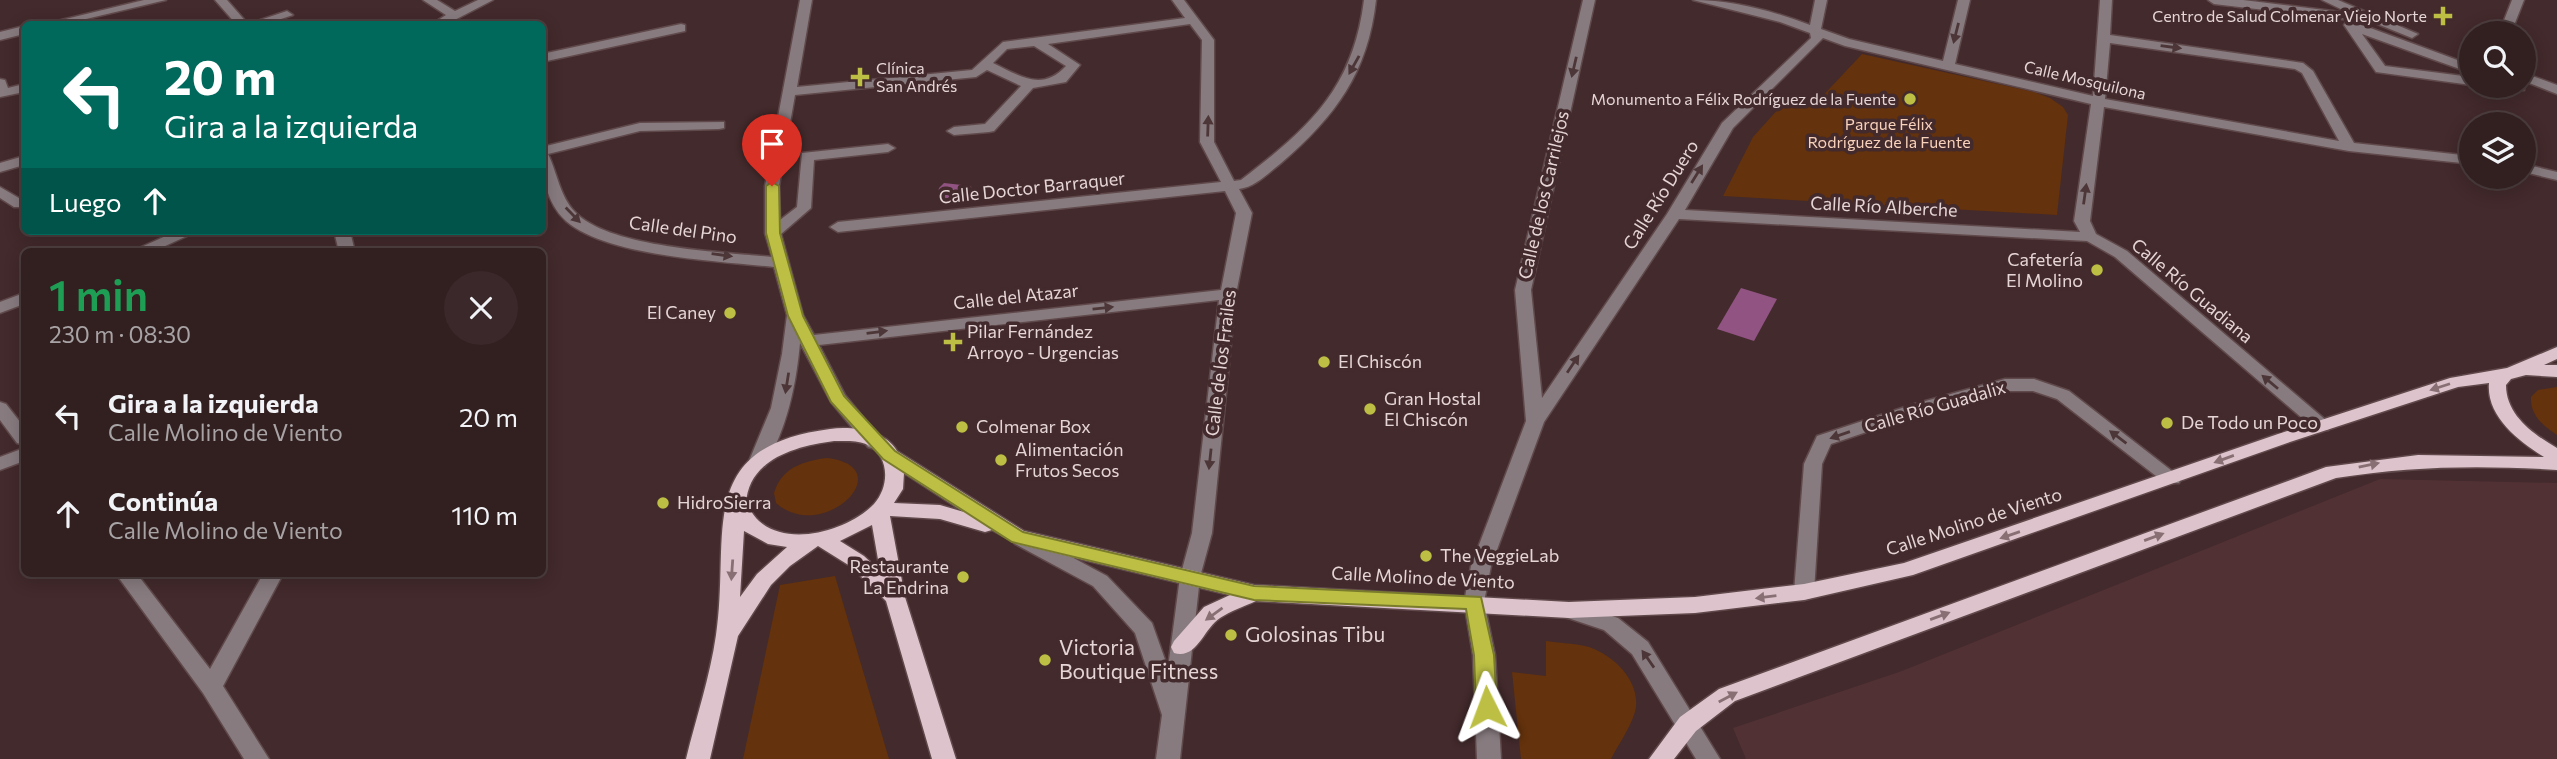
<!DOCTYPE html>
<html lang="es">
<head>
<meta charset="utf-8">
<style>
	body { margin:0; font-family:Commissioner,sans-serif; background:#3a282a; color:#f1f3f6; height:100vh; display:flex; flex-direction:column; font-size:26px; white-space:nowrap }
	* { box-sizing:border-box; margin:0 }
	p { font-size:23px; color:#a8a3a5 }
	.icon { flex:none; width:38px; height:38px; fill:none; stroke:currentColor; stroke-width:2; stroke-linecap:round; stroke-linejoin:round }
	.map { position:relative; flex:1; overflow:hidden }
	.panel { position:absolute; left:21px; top:248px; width:525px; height:329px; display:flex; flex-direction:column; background:#322021; border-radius:10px; box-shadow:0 4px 18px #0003,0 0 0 2px #4d3e3f }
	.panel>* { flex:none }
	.top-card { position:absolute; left:21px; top:21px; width:525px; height:214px; border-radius:10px; box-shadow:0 4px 18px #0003,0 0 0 2px #4d3e3f; background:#00695c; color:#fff; overflow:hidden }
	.buttons { position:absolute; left:2459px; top:21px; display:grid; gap:14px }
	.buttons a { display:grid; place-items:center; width:77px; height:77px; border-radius:50%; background:#322021; box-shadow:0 4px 18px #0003,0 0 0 2px #4d3e3f; font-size:35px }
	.pin { position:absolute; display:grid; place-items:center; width:60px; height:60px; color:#fff; margin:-72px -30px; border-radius:50% 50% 50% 0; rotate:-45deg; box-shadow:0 0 7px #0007 }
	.pin .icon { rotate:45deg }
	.me { position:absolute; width:77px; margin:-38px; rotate:357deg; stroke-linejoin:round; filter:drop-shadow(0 0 5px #0008) }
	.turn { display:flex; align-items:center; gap:24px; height:147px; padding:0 28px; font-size:32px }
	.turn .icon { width:91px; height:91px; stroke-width:2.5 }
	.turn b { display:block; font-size:49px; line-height:60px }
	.then { display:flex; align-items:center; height:66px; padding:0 28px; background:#0003; gap:14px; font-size:26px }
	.round { display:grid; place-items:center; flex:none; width:74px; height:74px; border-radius:37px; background:#3a282a }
	.overview { display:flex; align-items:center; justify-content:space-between; height:119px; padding:0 28px }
	h1 { font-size:42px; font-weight:600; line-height:52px; color:#1e9e55 }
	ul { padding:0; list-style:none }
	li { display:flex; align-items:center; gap:21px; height:98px; padding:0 28px }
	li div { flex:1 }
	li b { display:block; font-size:26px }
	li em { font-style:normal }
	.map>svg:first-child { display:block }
	.built { fill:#513134 }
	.green { fill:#64320c }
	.water { fill:#905382 }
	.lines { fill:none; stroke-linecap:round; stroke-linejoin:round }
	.minor-casing { stroke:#60494b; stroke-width:3 }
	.major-casing { stroke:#60494b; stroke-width:3 }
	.minor { fill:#877b7f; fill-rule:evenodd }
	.major { fill:#ddc3cc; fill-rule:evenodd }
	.oneway { fill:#4d3638 }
	.oneway2 { fill:#886f74 }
	.route { fill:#bcbf43; stroke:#7a7c2c; stroke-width:2 }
	.poi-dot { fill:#bcbf43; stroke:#432a2c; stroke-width:2.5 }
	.labels { text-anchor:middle; stroke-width:7; stroke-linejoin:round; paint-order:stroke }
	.far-poi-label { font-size:16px; fill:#e6d5d6; stroke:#432a2c; text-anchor:end }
	.far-street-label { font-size:16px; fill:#e6d5d6; stroke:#432a2c }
	.far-park-label { font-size:16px; fill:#f8d2bb; stroke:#432a2c }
	.street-label { font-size:18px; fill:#e6d5d6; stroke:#432a2c }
	.poi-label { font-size:18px; fill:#e6d5d6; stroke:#432a2c; text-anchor:start }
	.near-poi-label { font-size:21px; fill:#e6d5d6; stroke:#432a2c; text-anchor:start }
</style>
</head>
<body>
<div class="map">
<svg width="2557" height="759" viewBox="0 0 2557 759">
	<rect width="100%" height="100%" fill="#432a2c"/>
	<path class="built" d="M 2380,479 L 2557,483 L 2557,759 L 1746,759 L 1733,728 L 1902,671 Z"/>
	<g class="green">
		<path d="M 1862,54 L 2034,92 L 2050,98 L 2063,107 L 2068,115 L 2057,215 L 1723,196 L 1753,137 L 1790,96 L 1815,104 Z"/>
		<path d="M 2557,387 L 2557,435 C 2543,426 2530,415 2531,397 L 2538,390 Z"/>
		<path d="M 827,458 C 902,467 823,545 776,503 L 774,493 C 781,468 803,461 827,458 Z"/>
		<path d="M 835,576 L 889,759 L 743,759 L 780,585 Z"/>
		<path d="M 1546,641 C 1559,643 1572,643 1585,646 C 1613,653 1645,684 1634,715 C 1629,730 1618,745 1611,759 L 1521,759 L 1512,672 L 1546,676 Z"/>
	</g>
	<g class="water">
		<path d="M 944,183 L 971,186 L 972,196 L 937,199 L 939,188 Z"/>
		<path d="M 1741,288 L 1777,299 L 1754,341 L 1717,329 Z"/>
	</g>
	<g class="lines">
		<defs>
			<g id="minor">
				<path d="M 144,0 L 166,0 L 65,24 L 45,24 Z"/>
				<path d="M 215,0 L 227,0 L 248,24 L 287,11 L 293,15 L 266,24 L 236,24 Z"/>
				<path d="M 423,0 L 437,0 L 455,11 L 478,0 L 493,0 L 447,24 L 432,24 L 446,15 Z"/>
				<path d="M 800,0 L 812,0 L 797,87 L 972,70 L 1003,42 L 1185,18 L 1172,0 L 1184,0 L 1214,40 L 1214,142 L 1234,181 L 1241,180 C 1309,128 1353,89 1364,0 L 1376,0 C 1368,73 1335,117 1280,164 C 1267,174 1255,187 1239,189 L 1252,213 L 1236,294 L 1212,533 L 1200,577 L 1180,759 L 1156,759 L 1162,715 L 1135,633 L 1093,586 L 1015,544 L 1012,539 L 1015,534 L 1029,534 L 1107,576 L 1152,623 L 1168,668 L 1180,577 L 1192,533 L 1219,300 L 819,345 L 845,395 L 884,443 L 875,449 L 868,447 L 831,402 L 800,343 C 796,386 787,428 765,466 L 751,466 L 749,461 L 771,408 L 782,354 L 787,315 L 774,267 C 720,261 608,257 566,221 C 545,202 542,173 542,147 L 640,123 L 724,122 L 724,128 L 719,129 L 640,131 L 548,154 C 557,172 560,197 575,212 C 609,248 723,252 772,257 L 765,233 L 765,186 ZM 1190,24 L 1202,40 L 1200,142 L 1221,182 L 838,222 L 830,227 L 838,232 L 1225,191 L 1236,213 L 1221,290 L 814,335 L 803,315 L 781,234 L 811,208 L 814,160 L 888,152 L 895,148 L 888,144 L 802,153 L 797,207 L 780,220 L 779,186 L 795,95 L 976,77 L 987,70 L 1021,86 L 985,124 L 954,127 L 947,131 L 954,135 L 989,132 L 994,131 L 1033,88 L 1066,82 L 1080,65 L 1048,44 ZM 1034,46 L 1066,66 C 1042,92 1020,76 993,63 L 1007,49 Z"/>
				<path d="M 1583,0 L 1595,0 L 1531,290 L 1542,398 L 1667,214 L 1722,123 L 1811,38 L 1810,33 L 1780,22 L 1693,0 C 1732,0 1773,11 1810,25 L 1815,0 L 1827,0 L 1821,29 L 1849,39 L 1943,61 L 1958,0 L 1970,0 L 1955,64 L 2093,96 L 2100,0 L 2112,0 L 2110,35 L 2303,63 L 2313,71 L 2354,143 L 2471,156 L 2471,164 L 2349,151 L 2104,107 L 2090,221 L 2096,234 L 2127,251 L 2328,422 L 2331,426 L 2328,430 L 2316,430 L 2115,257 L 2087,241 L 1679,219 L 1544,422 L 1491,566 L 1484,602 L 1495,655 L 1501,759 L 1477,759 L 1473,655 L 1464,602 L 1471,566 L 1526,421 L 1515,290 ZM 1823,38 L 1845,46 L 2091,104 L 2074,221 L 2080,232 L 1685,210 L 1733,128 ZM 2110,43 L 2295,69 L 2302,73 L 2339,141 L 2105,99 Z"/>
				<path d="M 2208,0 L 2243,0 L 2349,13 L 2322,0 L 2338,0 L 2418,34 L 2412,38 L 2375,23 L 2214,4 Z"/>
				<path d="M 2512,0 L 2524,0 L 2511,33 L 2499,33 Z"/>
				<path d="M 2346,22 L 2354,22 L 2471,65 L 2471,73 L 2362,34 L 2385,66 L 2471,77 L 2471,85 L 2376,72 L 2344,25 Z"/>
				<path d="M 681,24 L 685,25 L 685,31 L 542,62 L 542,54 Z"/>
				<path d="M 24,26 L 24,34 L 0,40 L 0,32 Z"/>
				<path d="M 2524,73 L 2557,85 L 2557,94 L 2524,81 Z"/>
				<path d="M 0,79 L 5,80 L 8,88 L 24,84 L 24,92 L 0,97 Z"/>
				<path d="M 2524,84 L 2524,90 L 2508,90 L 2501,86 Z"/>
				<path d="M 24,156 L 24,165 L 0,172 L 0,163 Z"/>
				<path d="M 2524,164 L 2557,172 L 2557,180 L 2524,172 Z"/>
				<path d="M 0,187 L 24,201 L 24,207 L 14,207 L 0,198 Z"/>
				<path d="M 177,231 L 198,231 L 152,252 L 130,252 Z"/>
				<path d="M 334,231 L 350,231 L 355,252 L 339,252 Z"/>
				<path d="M 24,293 L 24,304 L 0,313 L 0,302 Z"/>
				<path d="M 2005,379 L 2034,379 L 2069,391 L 2181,478 L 2179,483 L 2165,483 L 2057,399 L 2033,391 L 2005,391 L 1923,413 L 1831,444 L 1822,464 L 1814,592 L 1811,598 L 1804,600 L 1797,598 L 1794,592 L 1804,464 L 1817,436 L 1911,405 Z"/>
				<path d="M 0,402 L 6,404 L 24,427 L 24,445 L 17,443 L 0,420 Z"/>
				<path d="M 24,448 L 24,461 L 0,470 L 0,457 Z"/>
				<path d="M 116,574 L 137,574 L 210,669 L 263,574 L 283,574 L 223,686 L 269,759 L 244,759 L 203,693 Z"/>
				<path d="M 1569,602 L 1618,618 L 1648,642 L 1720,759 L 1696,759 L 1632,654 L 1604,630 L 1562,616 L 1559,610 L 1562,604 Z"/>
			</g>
			<path id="major" d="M 2557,347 L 2557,359 L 2544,365 L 2557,365 L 2557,377 L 2526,375 L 2511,379 L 2506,385 C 2506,415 2533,434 2557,448 L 2557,470 C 2482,465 2410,466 2336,478 L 1735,701 L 1696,731 L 1674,759 L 1649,759 L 1680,717 L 1719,689 L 2326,467 L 2418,455 L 2544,457 C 2518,441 2486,416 2489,383 L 2458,387 L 2290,442 L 1913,575 L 1804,600 L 1695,613 L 1569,618 L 1256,601 C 1245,606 1231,611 1220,618 C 1204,628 1197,660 1174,653 L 1171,647 L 1174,641 L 1204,607 L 1230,595 L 1018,544 L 992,530 L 985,532 L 940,519 L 890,516 L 905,597 L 956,759 L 932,759 L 886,601 L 850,566 L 818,546 L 790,566 L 771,585 L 738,636 L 710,759 L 686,759 C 696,718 710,677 716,635 C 731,533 692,447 830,429 C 852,426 885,430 897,451 L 1024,531 L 1254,585 L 1569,602 L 1695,597 L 1804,584 L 1904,563 L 2278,434 L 2450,378 L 2507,368 ZM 834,441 C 844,441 856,440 866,444 C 890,455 890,486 874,504 C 849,530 789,548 759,521 C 754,517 750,509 746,504 C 748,459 796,446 834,441 ZM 904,473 L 964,512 L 940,505 L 894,503 L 903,489 ZM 872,525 L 880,571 L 864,556 L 840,541 ZM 744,531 L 768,544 L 787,547 L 757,574 L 740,597 Z"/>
		</defs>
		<use href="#minor" class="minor-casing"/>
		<use href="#major" class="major-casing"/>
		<use href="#minor" class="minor"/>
		<use href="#major" class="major"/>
	</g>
	<defs><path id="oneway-solid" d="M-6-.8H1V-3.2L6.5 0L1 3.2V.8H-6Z" transform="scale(1.75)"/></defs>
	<g class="oneway">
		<use href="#oneway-solid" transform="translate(1956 33) rotate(104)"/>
		<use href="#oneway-solid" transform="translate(2171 47) rotate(8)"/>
		<use href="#oneway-solid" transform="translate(1354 65) rotate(119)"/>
		<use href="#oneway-solid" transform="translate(1574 67) rotate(103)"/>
		<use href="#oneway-solid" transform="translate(1208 126) rotate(-88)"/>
		<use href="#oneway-solid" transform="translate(1697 174) rotate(-58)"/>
		<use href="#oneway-solid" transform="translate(2085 194) rotate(-82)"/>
		<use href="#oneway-solid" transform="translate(573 215) rotate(46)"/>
		<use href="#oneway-solid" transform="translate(722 255) rotate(8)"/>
		<use href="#oneway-solid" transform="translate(1103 308) rotate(-6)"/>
		<use href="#oneway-solid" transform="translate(877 332) rotate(-7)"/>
		<use href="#oneway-solid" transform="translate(1573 364) rotate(-56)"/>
		<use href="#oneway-solid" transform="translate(2270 382) rotate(-140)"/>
		<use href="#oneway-solid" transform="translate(787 383) rotate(99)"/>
		<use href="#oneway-solid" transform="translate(1840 435) rotate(161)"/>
		<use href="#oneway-solid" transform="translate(2118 437) rotate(-143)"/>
		<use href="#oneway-solid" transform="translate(1210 459) rotate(96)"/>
		<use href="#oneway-solid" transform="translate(1648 659) rotate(-125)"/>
	</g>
	<g class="oneway2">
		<use href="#oneway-solid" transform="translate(2440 387) rotate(162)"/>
		<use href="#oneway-solid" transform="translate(2224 459) rotate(160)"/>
		<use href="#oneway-solid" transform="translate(2369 465) rotate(-11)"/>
		<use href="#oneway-solid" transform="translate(2010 535) rotate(161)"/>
		<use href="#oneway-solid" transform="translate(2154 537) rotate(-20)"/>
		<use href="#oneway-solid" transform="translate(732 570) rotate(94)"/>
		<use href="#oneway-solid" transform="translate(1766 597) rotate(173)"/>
		<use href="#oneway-solid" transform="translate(1214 614) rotate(144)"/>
		<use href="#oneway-solid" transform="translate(1940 616) rotate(-20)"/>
		<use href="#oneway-solid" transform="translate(1728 697) rotate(-28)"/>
	</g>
	<path class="route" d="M 772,182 L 779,186 L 780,233 L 803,316 L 844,396 L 895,451 L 1023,532 L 1254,586 L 1481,597 L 1494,655 L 1497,707 L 1494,713 L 1487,716 L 1479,713 L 1476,707 L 1474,655 L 1466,609 L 1254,600 L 1012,542 L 883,459 L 831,402 L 788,316 L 766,233 L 766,186 Z"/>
	<g class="poi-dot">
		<path d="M2439.5 5.5h7v7h7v7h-7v7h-7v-7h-7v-7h7z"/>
		<path d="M856.5 66.5h7v7h7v7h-7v7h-7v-7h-7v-7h7z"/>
		<circle cx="1910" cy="99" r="7"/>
		<circle cx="2097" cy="270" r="7"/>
		<circle cx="730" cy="313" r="7"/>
		<path d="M949.5 331.5h7v7h7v7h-7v7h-7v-7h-7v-7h7z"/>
		<circle cx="1324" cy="362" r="7"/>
		<circle cx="1370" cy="409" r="7"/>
		<circle cx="2167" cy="423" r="7"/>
		<circle cx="962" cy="427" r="7"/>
		<circle cx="1001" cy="460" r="7"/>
		<circle cx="663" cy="503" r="7"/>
		<circle cx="1426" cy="556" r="7"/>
		<circle cx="963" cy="577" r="7"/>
		<circle cx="1231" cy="635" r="7"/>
		<circle cx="1045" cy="660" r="7"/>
	</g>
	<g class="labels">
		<g class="far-poi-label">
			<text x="2427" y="22">Centro de Salud Colmenar Viejo Norte</text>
			<text x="876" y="74" text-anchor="start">Clínica<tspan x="876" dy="18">San Andrés</tspan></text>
			<text x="1896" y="105">Monumento a Félix Rodríguez de la Fuente</text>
		</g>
		<g class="far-street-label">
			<text transform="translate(2085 80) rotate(13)" y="6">Calle Mosquilona</text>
		</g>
		<g class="far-park-label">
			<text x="1889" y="130">Parque Félix<tspan x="1889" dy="18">Rodríguez de la Fuente</tspan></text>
		</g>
		<g class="street-label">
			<text transform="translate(1032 188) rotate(-6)" y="6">Calle Doctor Barraquer</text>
			<text transform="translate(1544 195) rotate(-77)" y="6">Calle de los Carrilejos</text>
			<text transform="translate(1661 195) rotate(-58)" y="6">Calle Río Duero</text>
			<text transform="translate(1884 207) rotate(3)" y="6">Calle Río Alberche</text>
			<text transform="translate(683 230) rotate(8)" y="6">Calle del Pino</text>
			<text transform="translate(2192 291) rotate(40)" y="6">Calle Río Guadiana</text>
			<text transform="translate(1016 297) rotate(-6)" y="6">Calle del Atazar</text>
			<text transform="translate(1221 363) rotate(-83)" y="6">Calle de los Frailes</text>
			<text transform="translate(1935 407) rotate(-16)" y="6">Calle Río Guadalix</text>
			<text transform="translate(1974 522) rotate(-18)" y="6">Calle Molino de Viento</text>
			<text transform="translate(1423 578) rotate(3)" y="6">Calle Molino de Viento</text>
		</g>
		<g class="poi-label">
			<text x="2083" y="266" text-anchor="end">Cafetería<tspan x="2083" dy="21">El Molino</tspan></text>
			<text x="716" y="319" text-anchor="end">El Caney</text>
			<text x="967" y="338">Pilar Fernández<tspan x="967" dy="21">Arroyo - Urgencias</tspan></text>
			<text x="1338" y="368">El Chiscón</text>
			<text x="1384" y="405">Gran Hostal<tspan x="1384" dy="21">El Chiscón</tspan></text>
			<text x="2181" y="429">De Todo un Poco</text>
			<text x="976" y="433">Colmenar Box</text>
			<text x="1015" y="456">Alimentación<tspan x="1015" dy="21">Frutos Secos</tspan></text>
			<text x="677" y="509">HidroSierra</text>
			<text x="1440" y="562">The VeggieLab</text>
			<text x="949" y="573" text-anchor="end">Restaurante<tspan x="949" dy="21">La Endrina</tspan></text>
		</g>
		<g class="near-poi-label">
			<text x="1245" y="642">Golosinas Tibu</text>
			<text x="1059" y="655">Victoria<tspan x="1059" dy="24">Boutique Fitness</tspan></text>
		</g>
	</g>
</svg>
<div class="buttons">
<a><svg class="icon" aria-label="search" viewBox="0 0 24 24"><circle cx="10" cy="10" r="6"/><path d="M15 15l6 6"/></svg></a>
<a><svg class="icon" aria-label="layers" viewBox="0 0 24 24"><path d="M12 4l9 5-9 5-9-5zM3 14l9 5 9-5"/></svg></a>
</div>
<div class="pin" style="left:772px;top:186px;background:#d93025"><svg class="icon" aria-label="arrive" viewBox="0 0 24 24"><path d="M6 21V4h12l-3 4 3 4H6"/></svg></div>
<svg class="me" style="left:1487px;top:707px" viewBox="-20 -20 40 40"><path d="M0-17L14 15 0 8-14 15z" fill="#bcbf43" stroke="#fff" stroke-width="4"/></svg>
<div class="top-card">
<div class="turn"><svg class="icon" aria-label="left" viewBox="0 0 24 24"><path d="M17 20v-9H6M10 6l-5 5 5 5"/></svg><div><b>20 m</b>Gira a la izquierda</div></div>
<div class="then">Luego<svg class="icon" aria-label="ahead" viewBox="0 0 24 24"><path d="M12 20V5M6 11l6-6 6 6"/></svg></div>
</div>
<section class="panel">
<div class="overview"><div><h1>1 min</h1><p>230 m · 08:30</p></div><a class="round"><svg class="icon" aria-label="close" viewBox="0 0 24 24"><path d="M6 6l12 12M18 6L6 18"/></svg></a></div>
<ul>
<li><svg class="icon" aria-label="left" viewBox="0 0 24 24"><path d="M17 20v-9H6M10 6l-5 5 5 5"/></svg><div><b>Gira a la izquierda</b><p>Calle Molino de Viento</p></div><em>20 m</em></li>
<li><svg class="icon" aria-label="ahead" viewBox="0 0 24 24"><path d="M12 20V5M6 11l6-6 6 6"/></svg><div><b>Continúa</b><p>Calle Molino de Viento</p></div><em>110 m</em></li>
</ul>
</section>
</div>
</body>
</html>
